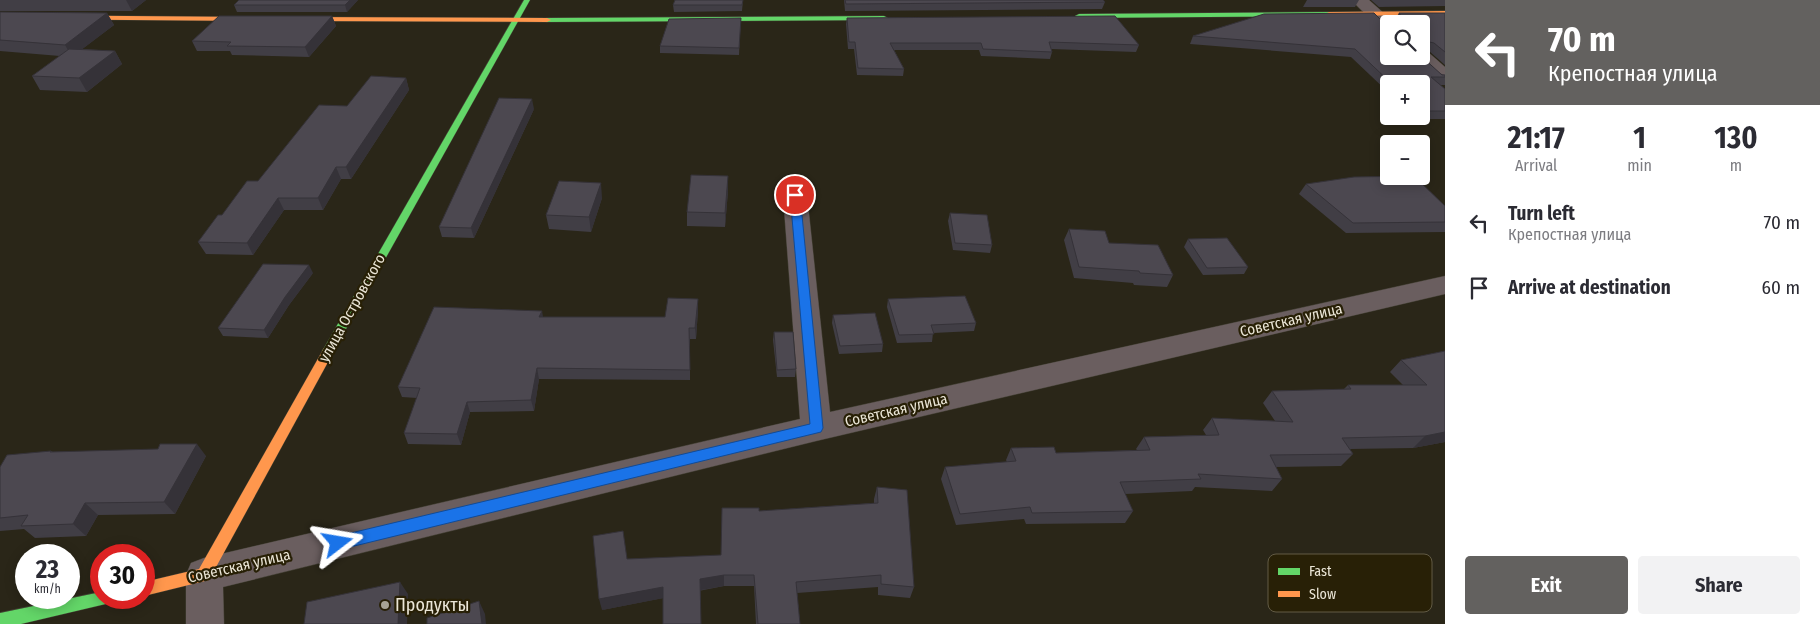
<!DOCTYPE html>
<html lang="en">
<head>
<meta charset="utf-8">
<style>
	body { margin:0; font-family:"Fira Sans Condensed",sans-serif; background:#f2f2f3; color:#2b2b33; height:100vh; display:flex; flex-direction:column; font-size:19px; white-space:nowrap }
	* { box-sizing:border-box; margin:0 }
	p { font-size:16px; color:#7c7c81 }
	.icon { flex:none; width:28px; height:28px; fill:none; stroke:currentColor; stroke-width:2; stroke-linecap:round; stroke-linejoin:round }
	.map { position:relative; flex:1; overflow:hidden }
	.panel { display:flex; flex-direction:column; background:#fff; width:375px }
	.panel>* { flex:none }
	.banner { background:#63615f; color:#fff; overflow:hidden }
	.tools { position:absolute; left:1380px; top:15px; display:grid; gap:10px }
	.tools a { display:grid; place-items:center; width:50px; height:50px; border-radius:5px; background:#fff; box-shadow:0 2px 12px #0003; font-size:25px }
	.speed { position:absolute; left:15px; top:544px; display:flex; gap:10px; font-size:25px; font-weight:700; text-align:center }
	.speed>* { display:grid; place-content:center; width:65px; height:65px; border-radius:50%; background:#fff; box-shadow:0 2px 12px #0003; line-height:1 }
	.speed small { font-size:12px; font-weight:400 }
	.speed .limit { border:8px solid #d22; background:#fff; color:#111 }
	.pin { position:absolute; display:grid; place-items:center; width:42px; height:42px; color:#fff; margin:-21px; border:2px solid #fff; border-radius:50%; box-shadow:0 1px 5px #0007 }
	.me { position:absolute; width:55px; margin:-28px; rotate:76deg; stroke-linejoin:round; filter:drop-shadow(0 0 4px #0008) }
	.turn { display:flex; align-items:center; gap:18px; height:105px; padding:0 20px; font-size:22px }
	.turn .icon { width:65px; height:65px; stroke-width:2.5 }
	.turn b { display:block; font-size:35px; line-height:42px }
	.eta { display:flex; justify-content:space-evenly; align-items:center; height:85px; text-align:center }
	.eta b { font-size:30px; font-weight:700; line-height:35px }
	.cta { display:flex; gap:10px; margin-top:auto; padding:10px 20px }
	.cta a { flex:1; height:58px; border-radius:5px; background:#63615f; color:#fff; font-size:20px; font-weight:700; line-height:58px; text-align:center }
	.cta a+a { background:#f2f2f3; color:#2b2b33 }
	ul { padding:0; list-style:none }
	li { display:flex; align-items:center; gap:15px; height:65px; padding:0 20px }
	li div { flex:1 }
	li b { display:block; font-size:19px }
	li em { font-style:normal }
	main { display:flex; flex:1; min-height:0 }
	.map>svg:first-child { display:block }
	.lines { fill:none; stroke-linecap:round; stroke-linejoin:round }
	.street-casing { stroke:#434034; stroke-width:1 }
	.fast-casing { stroke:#434034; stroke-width:1 }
	.slow-casing { stroke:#434034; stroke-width:1 }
	.street { fill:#6a5e5f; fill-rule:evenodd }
	.fast { fill:#63d668; fill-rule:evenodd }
	.slow { fill:#ff974d; fill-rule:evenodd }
	.wall { fill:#413e45 }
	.shaded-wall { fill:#353238 }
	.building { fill:#4c4850; stroke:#353238 }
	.route { fill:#1a73e8; stroke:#114b97 }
	.poi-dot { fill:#a7a394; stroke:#282006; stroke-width:2 }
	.labels { text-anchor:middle; stroke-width:4.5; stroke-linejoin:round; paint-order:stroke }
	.street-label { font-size:15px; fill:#ebe6d7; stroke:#282006 }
	.near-poi-label { font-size:18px; fill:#ebe6d7; stroke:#282006; text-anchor:start }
	.key { fill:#282006; stroke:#625b45; stroke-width:1 }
	.key-label { font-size:14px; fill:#ebe6d7 }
</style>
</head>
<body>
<main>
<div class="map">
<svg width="1445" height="624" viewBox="0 0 1445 624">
	<rect width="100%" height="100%" fill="#2a2618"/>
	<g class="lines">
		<defs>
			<g id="street">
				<path d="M 1351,0 L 1369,0 L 1396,24 L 1389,24 L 1389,32 L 1383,31 Z"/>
				<path d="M 1421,50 L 1428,52 L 1445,67 L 1445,83 L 1438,81 L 1414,60 L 1412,56 L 1421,56 Z"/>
				<path d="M 795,188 L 803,190 L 807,195 L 830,412 L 1445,276 L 1445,294 L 816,441 L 223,587 L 224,624 L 186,624 L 186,575 L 191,563 L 204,558 L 800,419 L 783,195 L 787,190 Z"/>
			</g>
			<g id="fast">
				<path d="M 524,0 L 530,0 L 332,354 L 324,354 L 322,351 L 324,348 Z"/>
				<path d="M 1329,12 L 1333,14 L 1332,16 L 1079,18 L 1075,16 L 1079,14 Z"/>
				<path d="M 884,16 L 888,18 L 887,20 L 547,22 L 543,20 L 547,18 Z"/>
				<path d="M 101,592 L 101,598 L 112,598 L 110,603 L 21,624 L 0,624 L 0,613 Z"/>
			</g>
			<g id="slow">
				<path d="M 1445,11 L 1445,15 L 1329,16 L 1325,14 L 1329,12 Z"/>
				<path d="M 0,15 L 254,17 L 258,19 L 254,21 L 0,19 Z"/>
				<path d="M 294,17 L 547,18 L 551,20 L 547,22 L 297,21 L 294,21 Z"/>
				<path d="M 328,347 L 332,348 L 334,351 L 209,580 L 144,596 L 144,582 L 199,569 L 324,348 Z"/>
			</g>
		</defs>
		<use href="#street" class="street-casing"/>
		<use href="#fast" class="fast-casing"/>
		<use href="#slow" class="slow-casing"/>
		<use href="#street" class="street"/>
		<use href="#fast" class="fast"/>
		<use href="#slow" class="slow"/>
	</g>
	<g class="wall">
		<path d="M 0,0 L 146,0 L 132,11 L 0,11 Z"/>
		<path d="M 358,0 L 347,12 L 237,12 L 234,5 Z"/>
		<path d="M 743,0 L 742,11 L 674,12 L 673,5 Z"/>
		<path d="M 844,0 L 1103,0 L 1105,2 L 1102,9 L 845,11 Z"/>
		<path d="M 1307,0 L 1359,0 L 1355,7 L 1303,7 Z"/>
		<path d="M 1371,0 L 1445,0 L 1445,6 L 1379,7 Z"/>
		<path d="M 0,12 L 107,13 L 114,25 L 82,49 L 115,51 L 122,64 L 87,92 L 40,90 L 32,76 L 60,56 L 0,51 Z"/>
		<path d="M 1399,13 L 1445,13 L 1445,65 L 1429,51 L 1422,49 L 1421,51 L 1421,24 L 1392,24 Z"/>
		<path d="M 332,16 L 336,26 L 309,57 L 232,55 L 230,51 L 197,51 L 192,41 Z"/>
		<path d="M 741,18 L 739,55 L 660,53 L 660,46 Z"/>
		<path d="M 847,18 L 1139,45 L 1136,52 L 1051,49 L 1052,52 L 1050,59 L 981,56 L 979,50 L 894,50 L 904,69 L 903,76 L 857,75 L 854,49 L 848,49 L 846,24 Z"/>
		<path d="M 1386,25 L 1389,56 L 1445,75 L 1445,85 L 1440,85 L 1445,89 L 1445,119 L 1416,119 L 1413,116 L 1421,116 L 1421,84 L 1389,84 L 1389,93 L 1351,57 L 1190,44 L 1193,36 Z"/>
		<path d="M 406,78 L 409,90 L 351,179 L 341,179 L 323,210 L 284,210 L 253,255 L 206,254 L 198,242 L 258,181 L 347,106 Z"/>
		<path d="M 534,109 L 474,238 L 442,237 L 439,227 Z"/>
		<path d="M 1306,184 L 1445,206 L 1445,232 L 1346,233 L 1299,194 Z"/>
		<path d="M 728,191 L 725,227 L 687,226 L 687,212 Z"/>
		<path d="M 602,198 L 591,232 L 549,229 L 546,215 Z"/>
		<path d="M 950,213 L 992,245 L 990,253 L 953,250 L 948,221 Z"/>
		<path d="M 1069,229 L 1109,243 L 1173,275 L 1167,287 L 1134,285 L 1133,283 L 1074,278 L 1064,240 Z"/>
		<path d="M 1188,239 L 1248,267 L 1244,274 L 1203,275 L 1184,247 Z"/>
		<path d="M 313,273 L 289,305 L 268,338 L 223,336 L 218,328 Z"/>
		<path d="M 698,299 L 698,310 L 696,339 L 690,339 L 690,380 L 539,379 L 534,411 L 470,412 L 461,445 L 408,444 L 404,433 L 417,398 L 402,397 L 398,387 L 665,317 Z"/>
		<path d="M 888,299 L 976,323 L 974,331 L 933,333 L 932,342 L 897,343 L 887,307 Z"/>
		<path d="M 833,315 L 883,344 L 882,352 L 839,354 L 832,323 Z"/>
		<path d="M 774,332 L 796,369 L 795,377 L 777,377 L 773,340 Z"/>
		<path d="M 1445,351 L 1445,442 L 1413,448 L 1350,449 L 1353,454 L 1341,466 L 1276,467 L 1282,479 L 1272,491 L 1195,487 L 1192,491 L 1125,494 L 1133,511 L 1125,523 L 1026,524 L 1024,519 L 956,525 L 941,479 L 945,467 L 1007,462 L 1006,460 L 1011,448 L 1056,453 L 1137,450 L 1136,449 L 1144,437 L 1206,435 L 1203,430 L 1212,418 L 1275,421 L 1263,403 L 1272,391 L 1344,389 L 1348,385 L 1403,385 L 1390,372 L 1401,360 Z"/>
		<path d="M 51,451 L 53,452 L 206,456 L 175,514 L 98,515 L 86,536 L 35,538 L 24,529 L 0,531 L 0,467 Z"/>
		<path d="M 877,487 L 914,587 L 910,598 L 878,595 L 878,587 L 797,593 L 800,624 L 756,624 L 754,586 L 724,586 L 602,610 L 721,555 L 759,511 L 874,503 L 874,499 Z"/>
	</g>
	<g class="shaded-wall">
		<path d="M 126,0 L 146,0 L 132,11 Z"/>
		<path d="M 350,0 L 358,0 L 347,12 L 345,5 Z"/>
		<path d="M 107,13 L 114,25 L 72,57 L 65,45 Z"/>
		<path d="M 332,16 L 336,26 L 309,57 L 305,47 Z"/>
		<path d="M 115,51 L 122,64 L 87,92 L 79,78 Z"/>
		<path d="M 406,78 L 409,90 L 351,179 L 346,167 Z"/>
		<path d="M 532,99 L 534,109 L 474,238 L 471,228 Z"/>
		<path d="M 336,167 L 341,179 L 323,210 L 318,198 Z"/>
		<path d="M 728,176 L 728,191 L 725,227 L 725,213 Z"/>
		<path d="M 601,183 L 602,198 L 591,232 L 589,217 Z"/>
		<path d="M 278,198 L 284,210 L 253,255 L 247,243 Z"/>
		<path d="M 309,265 L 313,273 L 289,305 L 268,338 L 264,330 L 285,297 Z"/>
		<path d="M 698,299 L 698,310 L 696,339 L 695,328 Z"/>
		<path d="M 542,311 L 544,322 L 539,317 Z"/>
		<path d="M 537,368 L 539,379 L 534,411 L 531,400 Z"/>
		<path d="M 467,402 L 470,412 L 461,445 L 457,434 Z"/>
		<path d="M 1445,432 L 1445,442 L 1413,448 L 1425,436 Z"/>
		<path d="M 197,444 L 206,456 L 175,514 L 164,502 Z"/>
		<path d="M 85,503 L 98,515 L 86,536 L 73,524 Z"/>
		<path d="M 724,575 L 724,586 L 701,590 L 700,579 Z"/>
		<path d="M 400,582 L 408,594 L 407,624 L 398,624 Z"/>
		<path d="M 663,587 L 664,598 L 602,610 L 599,599 Z"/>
		<path d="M 479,601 L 485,614 L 486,624 L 482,624 Z"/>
	</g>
	<g class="building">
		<path d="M 239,0 L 350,0 L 345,5 L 234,5 Z"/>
		<path d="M 675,0 L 743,0 L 742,5 L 673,5 Z"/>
		<path d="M 845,0 L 1103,0 L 1105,2 L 846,4 Z"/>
		<path d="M 0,12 L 107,13 L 65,45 L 0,40 Z"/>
		<path d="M 1374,13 L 1386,25 L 1389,25 L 1389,56 L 1421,56 L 1442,75 L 1445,75 L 1445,77 L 1431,77 L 1445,89 L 1445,111 L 1421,111 L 1421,84 L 1392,84 L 1355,49 L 1193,36 L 1264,14 Z"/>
		<path d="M 1399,13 L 1445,13 L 1445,52 L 1434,43 L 1425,41 L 1424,46 L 1421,47 L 1421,24 L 1395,24 L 1395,18 L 1402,18 Z"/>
		<path d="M 219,16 L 332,16 L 305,47 L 227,46 L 231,42 L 192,41 Z"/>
		<path d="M 1115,16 L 1139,45 L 1049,42 L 1052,52 L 983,49 L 981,43 L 890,43 L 904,69 L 858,68 L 855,42 L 849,42 L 847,18 Z"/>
		<path d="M 741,18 L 739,48 L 660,46 L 669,19 Z"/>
		<path d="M 69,49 L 115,51 L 79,78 L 32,76 Z"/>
		<path d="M 371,76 L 406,78 L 346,167 L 336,167 L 318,198 L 278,198 L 247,243 L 198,242 L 218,215 L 222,215 L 247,181 L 258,181 L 319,105 L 347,106 Z"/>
		<path d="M 499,98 L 532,99 L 471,228 L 439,227 Z"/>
		<path d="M 691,175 L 728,176 L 725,213 L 687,212 Z"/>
		<path d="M 1414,176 L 1445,206 L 1445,222 L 1353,223 L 1306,184 L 1354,177 Z"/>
		<path d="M 559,181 L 601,183 L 589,217 L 546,215 Z"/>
		<path d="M 950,213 L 987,215 L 992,245 L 955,243 Z"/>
		<path d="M 1069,229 L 1105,231 L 1109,243 L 1158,245 L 1173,275 L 1140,273 L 1139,271 L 1079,267 Z"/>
		<path d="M 1227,238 L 1248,267 L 1207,268 L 1188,239 Z"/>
		<path d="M 263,264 L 309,265 L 285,297 L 264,330 L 218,328 Z"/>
		<path d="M 965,296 L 976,323 L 931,325 L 934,334 L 899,335 L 888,299 Z"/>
		<path d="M 668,298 L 698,299 L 695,328 L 689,328 L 690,370 L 537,368 L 531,400 L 467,402 L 457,434 L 404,433 L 420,388 L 398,387 L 434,307 L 542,311 L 539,317 L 665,317 Z"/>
		<path d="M 875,313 L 883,344 L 840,346 L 833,315 Z"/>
		<path d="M 774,332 L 793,332 L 796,369 L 777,370 Z"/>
		<path d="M 1445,351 L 1445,432 L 1425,436 L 1342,438 L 1353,454 L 1270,455 L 1282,479 L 1198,474 L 1201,479 L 1120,482 L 1133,511 L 1032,513 L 1030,507 L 960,514 L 945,467 L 1016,461 L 1011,448 L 1054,447 L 1056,453 L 1150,450 L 1144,437 L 1219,435 L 1212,418 L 1293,422 L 1272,391 L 1351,389 L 1348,385 L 1427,385 L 1401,360 Z"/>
		<path d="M 160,444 L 197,444 L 164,502 L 85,503 L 73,524 L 21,526 L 28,515 L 0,518 L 0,467 L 7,455 L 51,451 L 50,452 L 158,449 Z"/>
		<path d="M 877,487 L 907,490 L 914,587 L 881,584 L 881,575 L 796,582 L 800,624 L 758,624 L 754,575 L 724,575 L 700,579 L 701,624 L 663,624 L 663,587 L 599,599 L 593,536 L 623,531 L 627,559 L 721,555 L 722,508 L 759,508 L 759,511 L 878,503 Z"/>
		<path d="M 400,582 L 398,624 L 304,624 L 307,602 Z"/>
		<path d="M 479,601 L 482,624 L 427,624 L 427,618 Z"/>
	</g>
	<path class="route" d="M 795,192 L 800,195 L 823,428 L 821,432 L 338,550 L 333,548 L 331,543 L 333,538 L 338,536 L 810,424 L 790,195 Z"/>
	<circle class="poi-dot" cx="385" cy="605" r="5"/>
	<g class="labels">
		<g class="street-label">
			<text transform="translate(352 308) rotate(-61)" y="5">улица Островского</text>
			<text transform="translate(1291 320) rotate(-13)" y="5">Советская улица</text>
			<text transform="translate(896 410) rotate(-13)" y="5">Советская улица</text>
			<text transform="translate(239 566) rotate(-13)" y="5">Советская улица</text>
		</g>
		<g class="near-poi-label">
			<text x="395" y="611">Продукты</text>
		</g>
	</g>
	<rect x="1268" y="554" width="164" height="58" rx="8" class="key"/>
	<rect x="1278" y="568" width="22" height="7" fill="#63d668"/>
	<rect x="1278" y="591" width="22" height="6" fill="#ff974d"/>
	<g class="key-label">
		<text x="1309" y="576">Fast</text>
		<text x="1309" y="599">Slow</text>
	</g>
</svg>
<div class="tools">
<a><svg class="icon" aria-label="search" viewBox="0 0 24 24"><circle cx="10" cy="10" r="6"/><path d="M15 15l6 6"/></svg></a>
<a>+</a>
<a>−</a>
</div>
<div class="speed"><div>23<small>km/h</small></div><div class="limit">30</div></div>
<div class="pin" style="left:795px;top:195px;background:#d93025"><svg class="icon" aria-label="arrive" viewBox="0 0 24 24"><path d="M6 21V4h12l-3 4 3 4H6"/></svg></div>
<svg class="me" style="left:338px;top:543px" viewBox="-20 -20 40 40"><path d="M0-17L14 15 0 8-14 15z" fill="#1a73e8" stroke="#fff" stroke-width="4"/></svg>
</div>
<section class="panel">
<div class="banner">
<div class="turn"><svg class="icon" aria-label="left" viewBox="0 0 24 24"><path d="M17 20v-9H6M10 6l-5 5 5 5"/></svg><div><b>70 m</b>Крепостная улица</div></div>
</div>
<div class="eta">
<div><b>21:17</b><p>Arrival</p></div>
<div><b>1</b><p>min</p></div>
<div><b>130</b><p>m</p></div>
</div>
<ul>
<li><svg class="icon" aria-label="left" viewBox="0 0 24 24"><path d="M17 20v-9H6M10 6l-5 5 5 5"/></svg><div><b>Turn left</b><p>Крепостная улица</p></div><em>70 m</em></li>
<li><svg class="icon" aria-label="arrive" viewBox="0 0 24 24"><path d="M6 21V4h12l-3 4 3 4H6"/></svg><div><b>Arrive at destination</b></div><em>60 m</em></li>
</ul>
<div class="cta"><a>Exit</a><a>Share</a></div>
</section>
</main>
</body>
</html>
